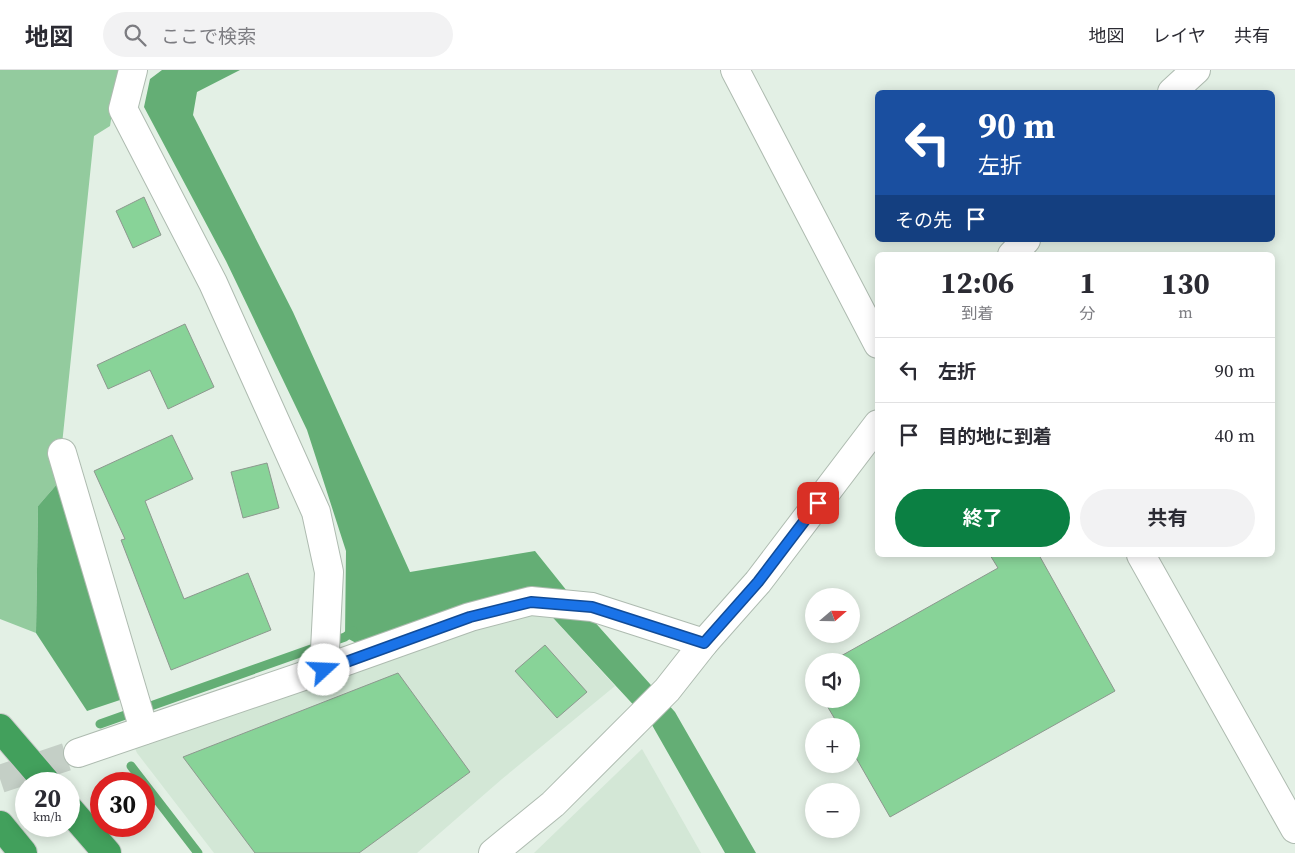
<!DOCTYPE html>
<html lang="ja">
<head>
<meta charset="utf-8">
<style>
	body { margin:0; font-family:"Source Serif 4","Noto Sans JP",serif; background:#f2f2f3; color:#2b2b33; height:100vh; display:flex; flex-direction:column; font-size:19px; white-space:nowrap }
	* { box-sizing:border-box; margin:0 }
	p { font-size:16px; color:#7c7c81 }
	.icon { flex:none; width:28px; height:28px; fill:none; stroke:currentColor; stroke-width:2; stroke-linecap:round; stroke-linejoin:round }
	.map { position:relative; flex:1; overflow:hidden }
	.panel { position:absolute; left:875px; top:182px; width:400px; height:305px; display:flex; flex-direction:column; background:#fff; border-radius:8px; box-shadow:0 2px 12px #0003 }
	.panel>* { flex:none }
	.top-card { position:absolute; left:875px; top:20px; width:400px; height:152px; border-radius:8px; box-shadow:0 2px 12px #0003; background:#1a4fa0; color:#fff; overflow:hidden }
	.needle { width:32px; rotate:70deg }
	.fabs { position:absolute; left:805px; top:518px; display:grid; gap:10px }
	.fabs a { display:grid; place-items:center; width:55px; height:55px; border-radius:50%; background:#fff; box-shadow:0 2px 12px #0003; font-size:25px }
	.speed { position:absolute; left:15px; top:702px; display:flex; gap:10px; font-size:25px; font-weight:700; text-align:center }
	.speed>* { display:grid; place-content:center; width:65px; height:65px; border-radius:50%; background:#fff; box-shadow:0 2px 12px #0003; line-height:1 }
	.speed small { font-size:12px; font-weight:400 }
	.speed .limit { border:8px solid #d22; background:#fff; color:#111 }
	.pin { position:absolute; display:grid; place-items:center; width:42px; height:42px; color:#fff; margin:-21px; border-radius:10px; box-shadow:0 2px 8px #0006 }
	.me { position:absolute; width:55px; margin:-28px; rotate:70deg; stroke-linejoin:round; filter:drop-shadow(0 0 4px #0008) }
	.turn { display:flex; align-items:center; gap:18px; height:105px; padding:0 20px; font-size:22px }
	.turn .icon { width:65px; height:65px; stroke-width:2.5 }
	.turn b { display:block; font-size:35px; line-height:42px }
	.then { display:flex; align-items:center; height:48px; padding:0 20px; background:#0003; gap:10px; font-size:19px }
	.eta { display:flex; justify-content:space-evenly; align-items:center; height:85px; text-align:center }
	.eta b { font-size:30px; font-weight:700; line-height:35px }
	.primary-button { display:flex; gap:10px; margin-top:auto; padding:10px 20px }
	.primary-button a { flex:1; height:58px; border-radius:30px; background:#0b8043; color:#fff; font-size:20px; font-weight:700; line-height:58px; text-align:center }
	.primary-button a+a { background:#f2f2f3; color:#2b2b33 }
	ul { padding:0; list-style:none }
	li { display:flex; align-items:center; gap:15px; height:65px; padding:0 20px; border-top:1px solid #e1e1e2 }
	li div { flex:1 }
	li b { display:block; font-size:19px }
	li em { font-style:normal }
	header { display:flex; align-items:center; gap:30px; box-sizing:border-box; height:70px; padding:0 25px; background:#fff; border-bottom:1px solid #e1e1e2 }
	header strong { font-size:24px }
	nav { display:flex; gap:28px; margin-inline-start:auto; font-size:18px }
	.search { width:350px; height:45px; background:#f2f2f3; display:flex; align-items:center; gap:12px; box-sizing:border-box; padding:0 18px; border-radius:28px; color:#7c7c81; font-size:19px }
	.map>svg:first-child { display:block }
	.built { fill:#d3e7d6 }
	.green { fill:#93cb9e }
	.water { fill:#64ae75 }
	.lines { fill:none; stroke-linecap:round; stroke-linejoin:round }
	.stream { stroke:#64ae75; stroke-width:9 }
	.building { fill:#88d398; stroke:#8c988e }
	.minor-tunnel { stroke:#c4cfc6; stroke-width:28; stroke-dasharray:28 14; stroke-linecap:butt }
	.minor-casing { stroke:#aebbb0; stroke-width:30 }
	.highway-casing { stroke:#cbcccb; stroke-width:30 }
	.minor { stroke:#fff; stroke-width:28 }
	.highway { stroke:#42a05c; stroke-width:28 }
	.route-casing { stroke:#114b97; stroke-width:12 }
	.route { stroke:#1a73e8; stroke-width:9 }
</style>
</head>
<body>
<header>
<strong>地図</strong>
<div class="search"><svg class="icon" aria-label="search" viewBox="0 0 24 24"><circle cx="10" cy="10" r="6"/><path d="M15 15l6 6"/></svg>ここで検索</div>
<nav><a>地図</a><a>レイヤ</a><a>共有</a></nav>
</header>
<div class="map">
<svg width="1295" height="783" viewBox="0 0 1295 783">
	<rect width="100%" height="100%" fill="#e3f0e5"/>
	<g class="built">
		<path d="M 531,524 L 615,616 L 502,709 L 417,783 L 214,783 L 137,683 L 124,653 L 356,573 Z"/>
		<path d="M 642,679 L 701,783 L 534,783 Z"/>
	</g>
	<path class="green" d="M 0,0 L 119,0 L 110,56 L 94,66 L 58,413 L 38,436 L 36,563 L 0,549 Z"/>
	<g class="water">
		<path d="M 162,0 L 240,0 L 197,22 L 193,45 L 293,242 L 410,502 L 535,481 L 567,521 L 675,642 L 756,783 L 725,783 L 652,655 L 531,524 L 356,573 L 345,567 L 346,481 L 307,360 L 226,191 L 144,37 L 150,9 Z"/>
		<path d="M 58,413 L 120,630 L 87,641 L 36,563 L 38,436 Z"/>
	</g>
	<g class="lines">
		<g class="stream">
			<path d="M 100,654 L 345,567 L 353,561"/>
			<path d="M 131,696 L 198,783"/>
		</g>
	</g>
	<g class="building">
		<path d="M 144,127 L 161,165 L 133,178 L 116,141 Z"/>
		<path d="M 185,254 L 214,317 L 168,339 L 150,300 L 108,319 L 97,295 Z"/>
		<path d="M 172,365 L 193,409 L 145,431 L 184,529 L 248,503 L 271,560 L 171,600 L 121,470 L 125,469 L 94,401 Z"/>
		<path d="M 267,393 L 279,438 L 243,448 L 231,402 Z"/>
		<path d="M 990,485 L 1039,485 L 1115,621 L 890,747 L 851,679 L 851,656 L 839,656 L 823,629 L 851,629 L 851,591 L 832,591 L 998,498 Z"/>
		<path d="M 545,575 L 587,622 L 557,648 L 515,601 Z"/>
		<path d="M 398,603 L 470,702 L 359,783 L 255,783 L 183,687 Z"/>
	</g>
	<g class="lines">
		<path class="minor-tunnel" d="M 0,709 L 78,683"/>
		<defs>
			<g id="minor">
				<path d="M 133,0 L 123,39 L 213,213 L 316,442 L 329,502 L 324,599"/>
				<path d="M 735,0 L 878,274"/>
				<path d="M 1172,22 L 1196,0"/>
				<path d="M 1012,185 L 1026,170"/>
				<path d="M 62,383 L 144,660"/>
				<path d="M 1141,485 L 1295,759"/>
				<path d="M 78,683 L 324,599 L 470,547 L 531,531 L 592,537 L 704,573"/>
				<path d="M 493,783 L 553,734 L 667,620 L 704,573 L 758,512 L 878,354"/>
			</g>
			<g id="highway">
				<path d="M 0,658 L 48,714"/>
				<path d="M 69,739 L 107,783"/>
				<path d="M 0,755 L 23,783"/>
			</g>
		</defs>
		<use href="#minor" class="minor-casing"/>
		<use href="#highway" class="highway-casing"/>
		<use href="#minor" class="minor"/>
		<use href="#highway" class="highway"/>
	</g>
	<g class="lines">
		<defs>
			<path id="route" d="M 324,600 L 470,547 L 531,532 L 592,537 L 704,573 L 758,512 L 818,433"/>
		</defs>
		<use href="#route" class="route-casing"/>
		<use href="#route" class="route"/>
	</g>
</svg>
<div class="fabs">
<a><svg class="needle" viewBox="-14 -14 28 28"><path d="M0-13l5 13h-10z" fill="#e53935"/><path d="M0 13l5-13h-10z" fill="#7c7c81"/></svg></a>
<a><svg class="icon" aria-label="sound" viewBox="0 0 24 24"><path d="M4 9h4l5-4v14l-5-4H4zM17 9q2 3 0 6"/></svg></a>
<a>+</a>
<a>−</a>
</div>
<div class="speed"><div>20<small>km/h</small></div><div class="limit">30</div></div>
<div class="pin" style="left:818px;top:433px;background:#d93025"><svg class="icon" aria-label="arrive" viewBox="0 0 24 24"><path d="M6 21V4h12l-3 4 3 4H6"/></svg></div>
<svg class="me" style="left:324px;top:600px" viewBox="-20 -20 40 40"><circle r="19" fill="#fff"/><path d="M0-13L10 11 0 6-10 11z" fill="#1a73e8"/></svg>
<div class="top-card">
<div class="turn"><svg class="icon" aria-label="left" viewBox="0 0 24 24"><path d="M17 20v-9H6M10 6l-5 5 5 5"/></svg><div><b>90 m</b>左折</div></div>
<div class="then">その先<svg class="icon" aria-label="arrive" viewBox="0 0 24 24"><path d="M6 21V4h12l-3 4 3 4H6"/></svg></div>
</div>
<section class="panel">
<div class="eta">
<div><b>12:06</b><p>到着</p></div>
<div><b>1</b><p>分</p></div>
<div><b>130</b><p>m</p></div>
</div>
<ul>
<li><svg class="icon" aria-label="left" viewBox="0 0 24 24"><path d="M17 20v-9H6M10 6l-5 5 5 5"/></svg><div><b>左折</b></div><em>90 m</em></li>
<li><svg class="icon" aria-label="arrive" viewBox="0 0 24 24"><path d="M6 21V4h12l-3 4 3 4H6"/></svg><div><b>目的地に到着</b></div><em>40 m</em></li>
</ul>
<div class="primary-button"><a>終了</a><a>共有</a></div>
</section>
</div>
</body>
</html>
